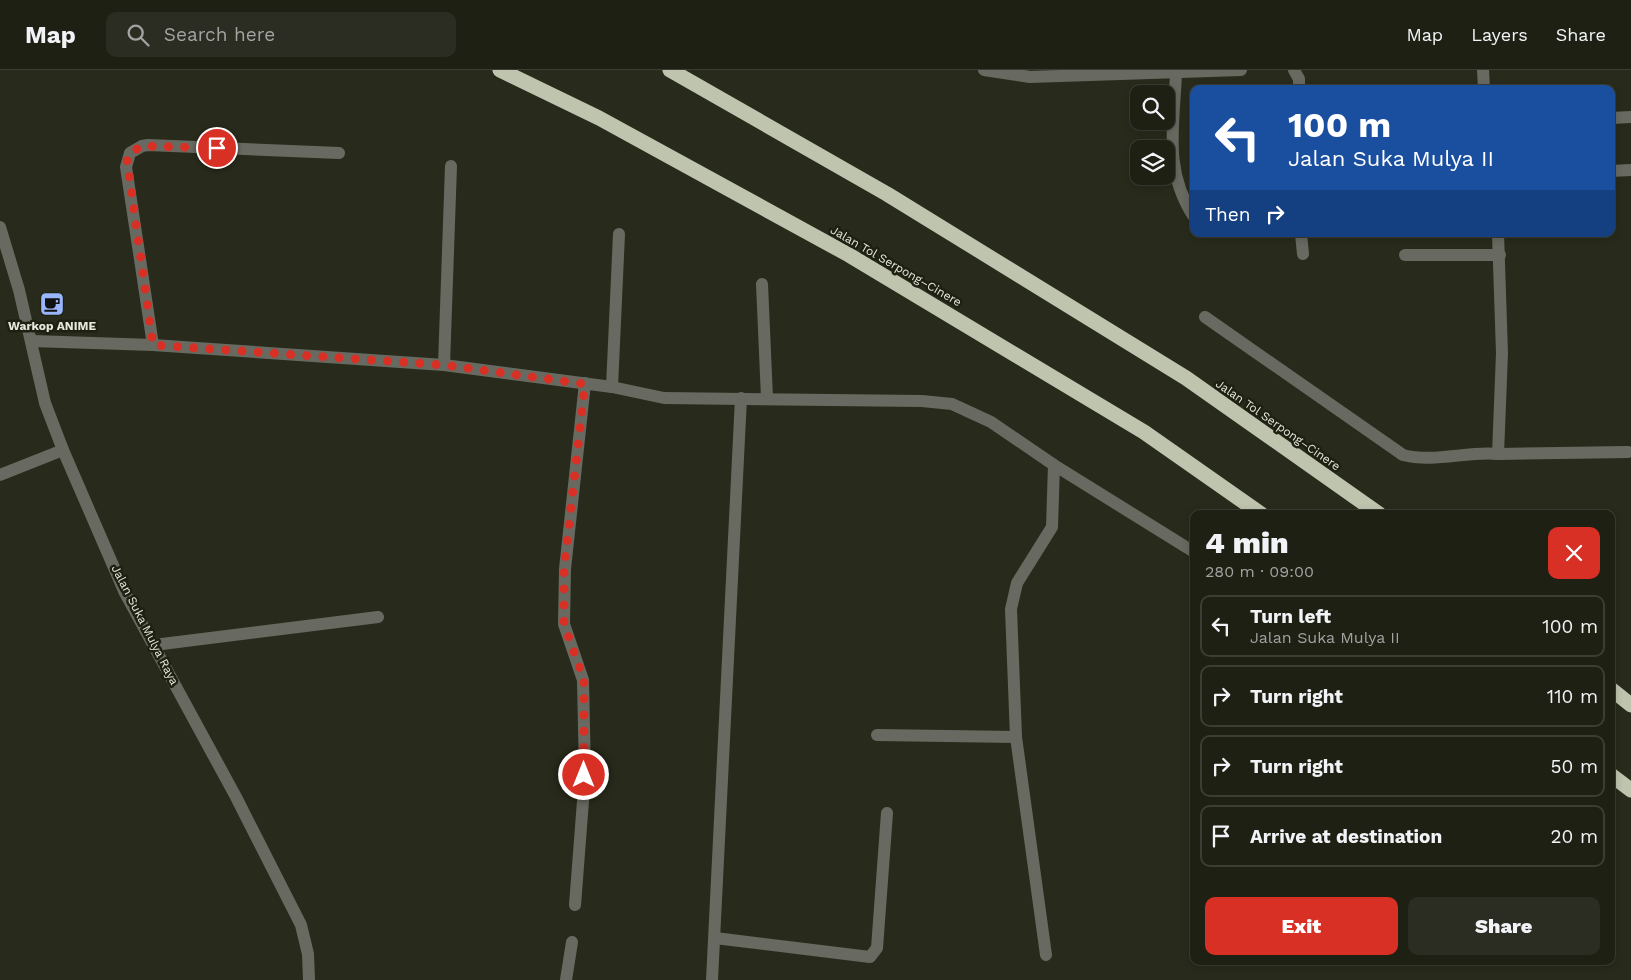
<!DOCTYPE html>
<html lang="en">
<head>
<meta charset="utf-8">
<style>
	body { margin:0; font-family:"Work Sans",sans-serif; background:#2b2d22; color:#f1f3f6; height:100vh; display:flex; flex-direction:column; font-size:19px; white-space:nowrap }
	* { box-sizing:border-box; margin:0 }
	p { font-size:16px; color:#a1a3a0 }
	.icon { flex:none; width:28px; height:28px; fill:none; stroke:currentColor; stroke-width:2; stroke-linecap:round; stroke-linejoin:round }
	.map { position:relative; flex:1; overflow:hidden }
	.side { position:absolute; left:1190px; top:440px; width:425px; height:455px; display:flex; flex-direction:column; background:#1e2014; border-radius:10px; box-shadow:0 2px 8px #0003,0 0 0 1px #3c3e34 }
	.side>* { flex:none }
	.hud { position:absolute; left:1190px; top:15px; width:425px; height:152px; border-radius:10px; box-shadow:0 2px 8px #0003,0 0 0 1px #3c3e34; background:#1a4fa0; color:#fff; overflow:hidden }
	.fabs { position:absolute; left:1130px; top:15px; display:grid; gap:10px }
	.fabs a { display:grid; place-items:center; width:45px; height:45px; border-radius:10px; background:#1e2014; box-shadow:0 2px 8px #0003,0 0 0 1px #3c3e34; font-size:25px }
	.pin { position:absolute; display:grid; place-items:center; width:42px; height:42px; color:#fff; margin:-21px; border:2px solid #fff; border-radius:50%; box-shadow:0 1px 5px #0007 }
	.me { position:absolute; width:55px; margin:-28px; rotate:0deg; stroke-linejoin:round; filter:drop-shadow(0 0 4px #0008) }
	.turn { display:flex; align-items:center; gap:18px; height:105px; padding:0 15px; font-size:22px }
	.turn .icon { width:65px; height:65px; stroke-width:2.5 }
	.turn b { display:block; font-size:35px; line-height:42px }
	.then { display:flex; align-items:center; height:48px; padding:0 15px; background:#0003; gap:10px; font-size:19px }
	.round { display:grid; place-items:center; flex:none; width:52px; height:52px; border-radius:10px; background:#2b2d22 }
	.overview { display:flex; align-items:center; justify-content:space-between; height:85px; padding:0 15px }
	h1 { font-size:30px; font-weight:800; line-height:38px }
	.cta { display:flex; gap:10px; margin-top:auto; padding:10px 15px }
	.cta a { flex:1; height:58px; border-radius:10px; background:#d93025; color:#fff; font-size:20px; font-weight:800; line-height:58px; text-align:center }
	.cta a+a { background:#2b2d22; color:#f1f3f6 }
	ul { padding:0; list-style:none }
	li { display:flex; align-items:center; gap:15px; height:62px; margin:0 10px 8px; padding:0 5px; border:2px solid #3c3e34; border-radius:10px }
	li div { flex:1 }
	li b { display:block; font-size:19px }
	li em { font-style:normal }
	header { display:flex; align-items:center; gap:30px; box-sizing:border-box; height:70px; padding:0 25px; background:#1e2014; border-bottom:1px solid #3c3e34 }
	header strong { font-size:24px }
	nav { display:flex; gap:28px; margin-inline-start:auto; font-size:18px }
	.search { width:350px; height:45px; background:#2b2d22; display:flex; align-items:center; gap:12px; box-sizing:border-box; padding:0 18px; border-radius:10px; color:#a1a3a0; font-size:19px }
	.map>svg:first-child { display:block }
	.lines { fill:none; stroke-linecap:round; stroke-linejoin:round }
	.minor { stroke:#686a61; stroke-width:12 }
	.tertiary { stroke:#686a61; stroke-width:12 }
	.motorway { stroke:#bfc4af; stroke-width:15 }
	.route { stroke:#d93025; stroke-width:9; stroke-dasharray:0 16.2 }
	.labels { text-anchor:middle; stroke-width:5; stroke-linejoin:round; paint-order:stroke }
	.street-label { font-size:12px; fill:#e5e7dd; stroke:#1e2111 }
	.poi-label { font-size:12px; font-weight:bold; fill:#e5e7dd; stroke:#1e2111 }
</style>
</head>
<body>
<header>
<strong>Map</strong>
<div class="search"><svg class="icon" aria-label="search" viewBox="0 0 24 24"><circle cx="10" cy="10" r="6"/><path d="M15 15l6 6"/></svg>Search here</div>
<nav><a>Map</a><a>Layers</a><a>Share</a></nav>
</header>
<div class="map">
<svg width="1631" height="910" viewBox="0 0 1631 910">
	<rect width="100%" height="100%" fill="#282b1b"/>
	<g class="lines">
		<g class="minor">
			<path d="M 984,0 L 1030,7 L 1241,0"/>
			<path d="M 1294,0 L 1299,9 L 1299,19"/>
			<path d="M 1483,0 L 1484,19"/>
			<path d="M 1176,3 C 1174,56 1163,100 1194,147"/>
			<path d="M 1611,48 L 1631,47"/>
			<path d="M 1611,101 L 1631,100"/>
			<path d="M 1301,164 L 1303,184"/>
			<path d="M 1405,185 L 1500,185"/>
			<path d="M 762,214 L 767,328"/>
			<path d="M 1205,247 L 1403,385 C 1434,393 1467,381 1498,384 L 1502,283 L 1498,164"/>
			<path d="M 32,271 L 153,275 L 444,295 L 612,317 L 664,328 L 922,331 L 952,334 L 991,352 L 1054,395 L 1194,482"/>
			<path d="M 153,275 L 126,97 L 130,83 L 142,76 L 148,75 L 339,83"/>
			<path d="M 444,295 L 451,96"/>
			<path d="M 612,317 L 619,164"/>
			<path d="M 1498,384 L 1628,382"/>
			<path d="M 0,405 L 63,380"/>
			<path d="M 154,575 L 378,547"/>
			<path d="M 877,665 L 1016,667"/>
			<path d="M 575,835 L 585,705 L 583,610 L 564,554 L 565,499 L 585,313"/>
			<path d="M 715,868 L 870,887 L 877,878 L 887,743"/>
			<path d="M 1046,885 L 1016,667 L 1011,539 L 1017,513 L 1052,457 L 1054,395"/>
			<path d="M 566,910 L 572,872"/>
			<path d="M 712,910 L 741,328"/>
		</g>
		<path class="tertiary" d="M 0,157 L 19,220 L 45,333 L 63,380 L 125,523 L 236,727 L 301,855 L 308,884 L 309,910"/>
		<g class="motorway">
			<path d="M 500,0 L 599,48 L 849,185 L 1144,362 L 1261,444"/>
			<path d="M 670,0 L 887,124 L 1186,308 L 1379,444"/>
			<path d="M 1611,619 L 1631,635"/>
			<path d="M 1611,705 L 1631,720"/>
		</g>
	</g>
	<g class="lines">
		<path class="route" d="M 217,78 L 142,76 L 130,83 L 127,90 L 153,275 L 444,295 L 585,314 L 564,498 L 564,554 L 584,610 L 584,705"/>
	</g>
	<defs>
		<symbol id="cafe-square" viewBox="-11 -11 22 22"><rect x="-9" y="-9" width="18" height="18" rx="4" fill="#99b5fd" stroke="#1e2111"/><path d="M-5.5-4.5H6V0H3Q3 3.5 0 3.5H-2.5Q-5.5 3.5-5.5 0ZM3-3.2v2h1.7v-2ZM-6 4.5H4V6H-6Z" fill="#111"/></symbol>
	</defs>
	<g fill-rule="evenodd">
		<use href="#cafe-square" x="38" y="220" width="28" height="28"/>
	</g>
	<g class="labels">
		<g class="street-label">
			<text transform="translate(896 196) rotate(30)" y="4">Jalan Tol Serpong–Cinere</text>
			<text transform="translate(1278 355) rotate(35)" y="4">Jalan Tol Serpong–Cinere</text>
			<text transform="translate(145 555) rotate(63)" y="4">Jalan Suka Mulya Raya</text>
		</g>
		<g class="poi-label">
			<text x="52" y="260">Warkop ANIME</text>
		</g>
	</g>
</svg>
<div class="fabs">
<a><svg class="icon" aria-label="search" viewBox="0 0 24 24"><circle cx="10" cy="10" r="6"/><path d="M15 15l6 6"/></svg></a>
<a><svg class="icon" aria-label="layers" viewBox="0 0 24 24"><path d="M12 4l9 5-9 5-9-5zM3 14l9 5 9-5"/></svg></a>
</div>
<div class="pin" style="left:217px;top:78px;background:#d93025"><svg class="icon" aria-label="arrive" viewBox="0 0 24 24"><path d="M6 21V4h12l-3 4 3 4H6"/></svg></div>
<svg class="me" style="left:584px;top:705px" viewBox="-20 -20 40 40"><circle r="17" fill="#d93025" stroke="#fff" stroke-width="3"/><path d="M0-11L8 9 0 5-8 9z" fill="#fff"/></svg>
<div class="hud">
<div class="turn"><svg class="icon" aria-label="left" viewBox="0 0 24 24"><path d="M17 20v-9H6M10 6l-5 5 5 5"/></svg><div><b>100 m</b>Jalan Suka Mulya II</div></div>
<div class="then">Then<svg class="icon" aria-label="right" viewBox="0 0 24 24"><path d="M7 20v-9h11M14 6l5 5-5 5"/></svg></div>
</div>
<section class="side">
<div class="overview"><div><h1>4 min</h1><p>280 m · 09:00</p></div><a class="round" style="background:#d93025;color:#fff"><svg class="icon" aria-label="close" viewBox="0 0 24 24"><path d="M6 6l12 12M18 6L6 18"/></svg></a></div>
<ul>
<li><svg class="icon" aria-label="left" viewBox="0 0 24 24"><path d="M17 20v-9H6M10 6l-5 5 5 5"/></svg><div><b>Turn left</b><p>Jalan Suka Mulya II</p></div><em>100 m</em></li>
<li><svg class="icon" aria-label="right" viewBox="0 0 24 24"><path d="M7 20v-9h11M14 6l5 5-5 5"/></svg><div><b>Turn right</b></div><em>110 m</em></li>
<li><svg class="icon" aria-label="right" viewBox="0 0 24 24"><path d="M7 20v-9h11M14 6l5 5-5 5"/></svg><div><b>Turn right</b></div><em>50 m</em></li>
<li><svg class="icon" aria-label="arrive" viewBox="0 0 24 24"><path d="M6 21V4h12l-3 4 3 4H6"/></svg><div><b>Arrive at destination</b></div><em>20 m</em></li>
</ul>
<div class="cta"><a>Exit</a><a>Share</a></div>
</section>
</div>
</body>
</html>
